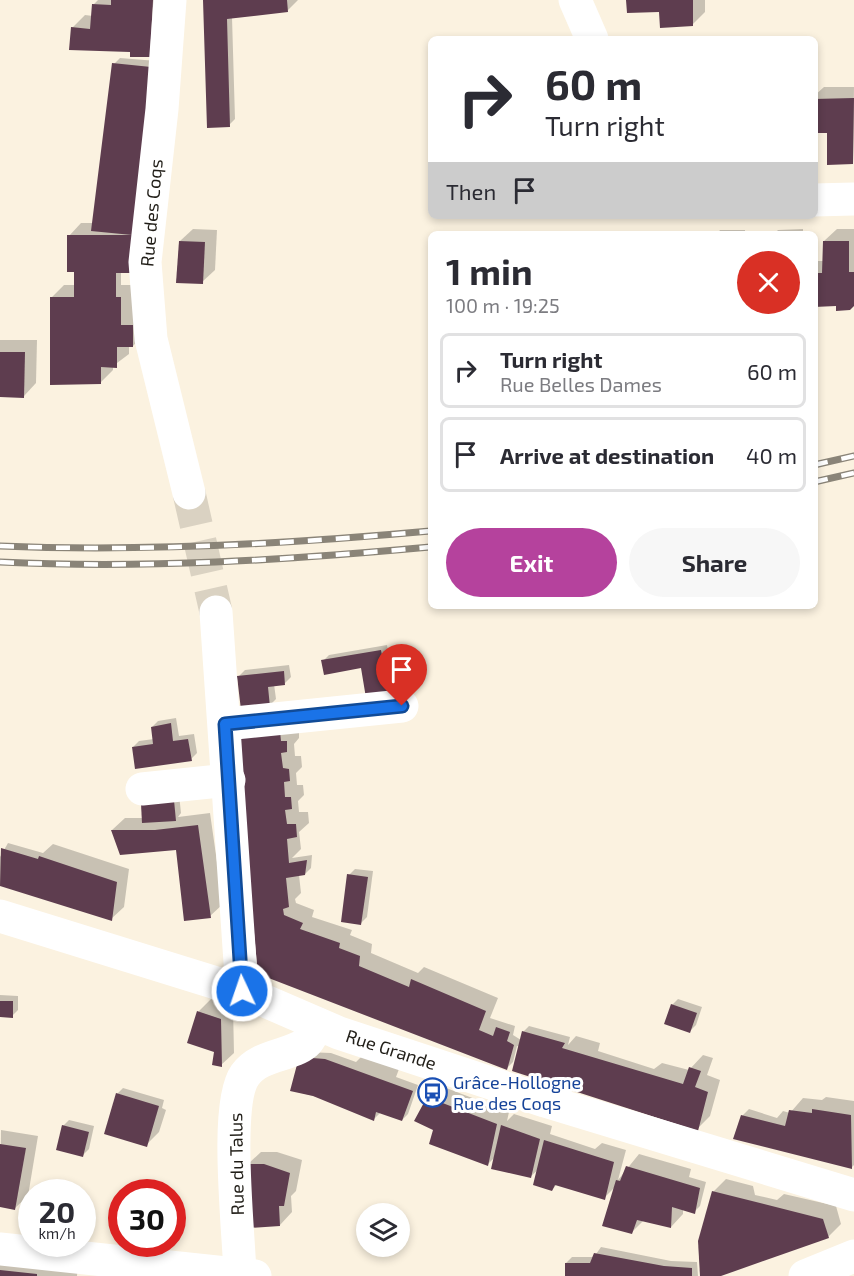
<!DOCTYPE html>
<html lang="en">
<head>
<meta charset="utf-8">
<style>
	body { margin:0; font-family:"Exo 2",sans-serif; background:#f7f7f7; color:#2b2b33; height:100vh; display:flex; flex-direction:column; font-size:22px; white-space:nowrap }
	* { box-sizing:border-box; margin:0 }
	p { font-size:20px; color:#7c7c81 }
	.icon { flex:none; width:33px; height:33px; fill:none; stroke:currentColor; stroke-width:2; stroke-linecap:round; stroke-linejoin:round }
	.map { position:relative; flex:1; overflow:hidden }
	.details { position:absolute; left:428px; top:231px; width:390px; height:378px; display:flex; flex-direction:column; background:#fff; border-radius:9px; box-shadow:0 3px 9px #0003 }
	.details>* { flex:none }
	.banner { position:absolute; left:428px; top:36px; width:390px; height:183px; border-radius:9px; box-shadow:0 3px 9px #0003; background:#fff; color:#2b2b33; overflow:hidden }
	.controls { position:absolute; left:356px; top:1203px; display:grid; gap:12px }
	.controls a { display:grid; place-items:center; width:54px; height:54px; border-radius:50%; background:#fff; box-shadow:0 3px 9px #0003; font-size:30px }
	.speed { position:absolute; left:18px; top:1179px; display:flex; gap:12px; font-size:30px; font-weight:700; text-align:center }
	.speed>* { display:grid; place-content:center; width:78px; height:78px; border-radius:50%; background:#fff; box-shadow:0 3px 9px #0003; line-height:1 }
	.speed small { font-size:15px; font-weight:400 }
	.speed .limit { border:9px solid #d22; background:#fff; color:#111 }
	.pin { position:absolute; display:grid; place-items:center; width:51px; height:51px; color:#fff; margin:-62px -26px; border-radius:50% 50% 50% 0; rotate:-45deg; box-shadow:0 0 6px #0007 }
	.pin .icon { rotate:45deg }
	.me { position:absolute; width:66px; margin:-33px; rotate:357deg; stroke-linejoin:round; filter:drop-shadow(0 0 4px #0008) }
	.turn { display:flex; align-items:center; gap:21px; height:126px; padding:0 18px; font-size:27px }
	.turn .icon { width:78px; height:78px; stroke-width:2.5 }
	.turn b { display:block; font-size:42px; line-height:51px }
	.then { display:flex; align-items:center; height:57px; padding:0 18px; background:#0003; gap:12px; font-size:22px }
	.round { display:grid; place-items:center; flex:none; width:63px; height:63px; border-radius:32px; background:#f7f7f7 }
	.head { display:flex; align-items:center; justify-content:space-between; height:102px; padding:0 18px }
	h1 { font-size:36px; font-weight:700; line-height:45px }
	.button { display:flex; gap:12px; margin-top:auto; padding:12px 18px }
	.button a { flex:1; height:69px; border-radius:36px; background:#b5429d; color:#fff; font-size:24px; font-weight:700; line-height:69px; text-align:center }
	.button a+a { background:#f7f7f7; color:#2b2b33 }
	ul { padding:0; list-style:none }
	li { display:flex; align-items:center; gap:18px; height:75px; margin:0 12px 9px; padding:0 6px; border:3px solid #e1e1e2; border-radius:9px }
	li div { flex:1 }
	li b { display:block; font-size:22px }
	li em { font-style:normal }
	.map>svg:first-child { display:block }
	.shadow { fill:#0003 }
	.building { fill:#5e3d4f }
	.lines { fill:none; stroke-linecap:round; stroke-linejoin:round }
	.minor-tunnel { stroke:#dad2c2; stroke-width:33; stroke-dasharray:33 16; stroke-linecap:butt }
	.minor { stroke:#fff; stroke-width:33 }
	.rail-casing { stroke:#8a8478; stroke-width:7 }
	.rail { stroke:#fff; stroke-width:4.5; stroke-dasharray:14; stroke-linecap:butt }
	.route-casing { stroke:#114b97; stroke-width:15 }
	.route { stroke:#1a73e8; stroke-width:10 }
	.labels { text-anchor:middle; stroke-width:6; stroke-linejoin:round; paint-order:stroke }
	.street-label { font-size:18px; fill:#211e18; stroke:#fff }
	.transit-label { font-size:18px; fill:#164399; stroke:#fff; text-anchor:start }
</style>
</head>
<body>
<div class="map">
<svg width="854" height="1276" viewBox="0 0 854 1276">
	<rect width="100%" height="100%" fill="#fbf2e0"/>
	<g class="shadow">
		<path d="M 98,0 L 157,0 L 156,49 L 132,48 L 72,28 L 85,15 L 93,16 L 93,5 Z"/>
		<path d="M 205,0 L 298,0 L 287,11 L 232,17 L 235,119 L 229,125 Z"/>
		<path d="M 628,0 L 705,0 L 705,12 L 692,25 Z"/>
		<path d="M 120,58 L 157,61 L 138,223 L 121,271 L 121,285 L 133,285 L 145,333 L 133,346 L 129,346 L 129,354 L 113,366 L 113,370 L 100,383 L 51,298 L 64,285 L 76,285 L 69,236 L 81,223 L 94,223 L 114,64 Z"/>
		<path d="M 824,87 L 854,87 L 853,163 L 828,131 L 814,131 L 814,96 Z"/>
		<path d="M 193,229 L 217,230 L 215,270 L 202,282 L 180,241 Z"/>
		<path d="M 803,229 L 803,234 L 774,234 L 778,230 Z"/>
		<path d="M 837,229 L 854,229 L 854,304 L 814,305 L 814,261 L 824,261 L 824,241 Z"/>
		<path d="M 720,230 L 745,230 L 745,234 L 717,234 Z"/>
		<path d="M 0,340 L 37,340 L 36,383 L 24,396 L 0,396 Z"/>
		<path d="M 387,645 L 394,687 L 388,693 L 362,666 L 323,661 L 329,655 Z"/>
		<path d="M 289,665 L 291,677 L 285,683 L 274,684 L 276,699 L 270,705 L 239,676 L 245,670 Z"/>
		<path d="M 176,718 L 179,736 L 194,734 L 197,753 L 191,759 L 133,747 L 139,741 L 154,739 L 152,727 L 158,721 Z"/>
		<path d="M 236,726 L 299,729 L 299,738 L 294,744 L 295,756 L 301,756 L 302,767 L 296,773 L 297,785 L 303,785 L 304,795 L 298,801 L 299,812 L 308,812 L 309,823 L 299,832 L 301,849 L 292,858 L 312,855 L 311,868 L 305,874 L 299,875 L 301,893 L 295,899 L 296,903 L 314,910 L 312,917 L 352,930 L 350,935 L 372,944 L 371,953 L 418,973 L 424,967 L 498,998 L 490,1018 L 515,1026 L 513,1035 L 521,1040 L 523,1032 L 529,1026 L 570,1037 L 568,1045 L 576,1036 L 600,1043 L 598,1051 L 654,1069 L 662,1063 L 689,1070 L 703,1055 L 713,1058 L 707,1075 L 720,1080 L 710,1116 L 697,1129 L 638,1111 L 514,1070 L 520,1047 L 517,1046 L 513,1062 L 507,1068 L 267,976 Z"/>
		<path d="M 178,785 L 181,813 L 178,817 L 210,813 L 223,904 L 210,916 L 177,849 L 112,830 L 125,818 L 143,818 Z"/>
		<path d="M 8,843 L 43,853 L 53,844 L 129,869 L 124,907 L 111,919 L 0,884 L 0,857 Z"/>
		<path d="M 355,869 L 373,871 L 367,917 L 361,923 L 349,875 Z"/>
		<path d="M 0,995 L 18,996 L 18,1010 L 12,1016 L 0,1016 Z"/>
		<path d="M 211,999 L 233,1007 L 234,1053 L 221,1065 L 216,1051 L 188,1042 L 199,1011 Z"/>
		<path d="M 678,999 L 702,1007 L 696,1025 L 690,1031 L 672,1005 Z"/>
		<path d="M 306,1052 L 331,1053 L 356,1062 L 362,1056 L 399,1069 L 396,1077 L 418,1085 L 408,1114 L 402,1120 L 381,1112 L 374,1119 L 332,1101 L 291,1090 Z"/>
		<path d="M 441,1086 L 509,1112 L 507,1121 L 514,1114 L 552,1126 L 550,1134 L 595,1149 L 602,1143 L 626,1150 L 618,1180 L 639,1154 L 691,1169 L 689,1177 L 706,1182 L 700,1206 L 694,1212 L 683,1209 L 683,1214 L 671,1227 L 644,1220 L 632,1232 L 616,1186 L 604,1198 L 557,1184 L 552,1190 L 539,1169 L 530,1177 L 495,1157 L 488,1164 L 434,1129 L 428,1098 Z"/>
		<path d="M 123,1088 L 164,1100 L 162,1108 L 166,1110 L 159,1132 L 146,1145 L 117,1094 Z"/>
		<path d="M 826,1097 L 854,1101 L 854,1165 L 852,1167 L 735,1138 L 743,1115 L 749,1109 L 777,1118 L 783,1111 L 790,1113 L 803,1098 L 822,1100 Z"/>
		<path d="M 69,1120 L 94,1126 L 89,1149 L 83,1155 L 63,1126 Z"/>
		<path d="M 1,1130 L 38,1136 L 28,1196 L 15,1208 L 0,1206 Z"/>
		<path d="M 261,1152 L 277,1152 L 302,1160 L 296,1191 L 291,1196 L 292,1212 L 280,1225 L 248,1164 Z"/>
		<path d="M 726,1179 L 753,1186 L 755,1195 L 777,1200 L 784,1194 L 836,1206 L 841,1224 L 828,1237 L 715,1276 L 702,1276 L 713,1192 Z"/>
		<path d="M 601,1247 L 671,1261 L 697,1262 L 698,1276 L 566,1276 L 566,1263 L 572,1257 L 594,1257 Z"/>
		<path d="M 0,1257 L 78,1265 L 77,1276 L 0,1276 Z"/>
	</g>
	<g class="building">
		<path d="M 111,0 L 153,0 L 150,57 L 130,57 L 130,52 L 69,50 L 71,27 L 90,29 L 92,4 L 111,5 Z"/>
		<path d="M 203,0 L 287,0 L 288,12 L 227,19 L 230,127 L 207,128 Z"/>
		<path d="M 626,0 L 693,0 L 693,26 L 660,28 L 659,12 L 627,13 Z"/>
		<path d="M 112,63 L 151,67 L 132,273 L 116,273 L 116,297 L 121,297 L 121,325 L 133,325 L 133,347 L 117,347 L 117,368 L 101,367 L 101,384 L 50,385 L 50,297 L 74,297 L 74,272 L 67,272 L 67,235 L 132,235 L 91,231 Z"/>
		<path d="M 854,98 L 853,164 L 827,165 L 827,133 L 814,133 L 814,99 Z"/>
		<path d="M 179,241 L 205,242 L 203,284 L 176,283 Z"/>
		<path d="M 823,241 L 849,241 L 849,272 L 854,272 L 854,306 L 850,310 L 836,311 L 836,306 L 814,307 L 814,273 L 822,273 Z"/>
		<path d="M 0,352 L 25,352 L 24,398 L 0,397 Z"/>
		<path d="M 381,650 L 389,694 L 366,698 L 361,668 L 324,675 L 321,660 Z"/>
		<path d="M 284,671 L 285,685 L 268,687 L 270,707 L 241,710 L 237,676 Z"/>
		<path d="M 279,721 L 281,741 L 287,741 L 287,752 L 281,753 L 283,768 L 289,769 L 290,781 L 284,782 L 285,797 L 291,797 L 292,809 L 285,810 L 287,824 L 296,824 L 297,837 L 287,839 L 289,863 L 307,860 L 305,875 L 286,878 L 289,907 L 283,909 L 284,915 L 303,923 L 300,929 L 340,943 L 339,948 L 360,956 L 359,966 L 409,987 L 411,979 L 486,1011 L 479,1030 L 493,1036 L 496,1027 L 510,1032 L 507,1041 L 514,1045 L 507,1070 L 266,977 L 257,964 L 234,725 Z"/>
		<path d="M 171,723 L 173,741 L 188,739 L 192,761 L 135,769 L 132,747 L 153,744 L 151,727 Z"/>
		<path d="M 173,790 L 176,821 L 142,823 L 141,804 Z"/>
		<path d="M 198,825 L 211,918 L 184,921 L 176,850 L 120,855 L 111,830 L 155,830 Z"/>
		<path d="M 1,848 L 38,859 L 39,856 L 117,882 L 112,921 L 0,886 Z"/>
		<path d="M 347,874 L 368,877 L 361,925 L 341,922 Z"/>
		<path d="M 0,1001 L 13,1001 L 13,1018 L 0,1017 Z"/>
		<path d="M 671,1004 L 697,1013 L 690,1033 L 664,1024 Z"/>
		<path d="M 197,1011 L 221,1019 L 222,1067 L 212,1065 L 214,1052 L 187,1043 Z"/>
		<path d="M 522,1031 L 565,1043 L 562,1048 L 683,1084 L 689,1067 L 701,1071 L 695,1087 L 708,1092 L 698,1131 L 512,1071 Z"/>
		<path d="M 299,1057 L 325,1059 L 413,1091 L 402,1121 L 376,1112 L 374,1121 L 313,1096 L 290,1091 Z"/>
		<path d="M 116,1093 L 159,1106 L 147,1147 L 104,1134 Z"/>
		<path d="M 427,1097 L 497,1124 L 488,1166 L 429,1144 L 433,1130 L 414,1121 Z"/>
		<path d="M 812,1109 L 851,1115 L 852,1169 L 733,1139 L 741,1115 L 785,1126 L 789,1110 L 812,1113 Z"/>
		<path d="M 62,1125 L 89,1132 L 83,1157 L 56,1150 Z"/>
		<path d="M 501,1125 L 540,1139 L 531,1178 L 491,1169 Z"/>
		<path d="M 544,1140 L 614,1162 L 605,1200 L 555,1185 L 552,1191 L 533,1185 Z"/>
		<path d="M 0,1144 L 26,1148 L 15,1210 L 0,1207 Z"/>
		<path d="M 247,1164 L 264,1164 L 290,1173 L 284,1206 L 279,1206 L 280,1226 L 248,1228 Z"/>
		<path d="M 626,1166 L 700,1188 L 695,1214 L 672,1207 L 671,1228 L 637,1220 L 632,1234 L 602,1226 L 616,1180 L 620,1181 Z"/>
		<path d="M 712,1191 L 823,1219 L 829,1238 L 721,1276 L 700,1276 L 698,1241 Z"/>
		<path d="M 594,1253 L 664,1266 L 692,1268 L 692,1276 L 565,1276 L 565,1263 L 590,1263 Z"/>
		<path d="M 0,1270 L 37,1274 L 37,1276 L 0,1276 Z"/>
	</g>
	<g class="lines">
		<path class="minor-tunnel" d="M 189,493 L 216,612"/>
		<g class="minor">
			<path d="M 170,0 L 162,109 L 145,262 L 151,339 L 189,493"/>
			<path d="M 575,0 L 592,39"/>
			<path d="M 814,200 L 854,199"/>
			<path d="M 216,612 L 242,991"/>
			<path d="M 225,724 L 402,706"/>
			<path d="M 142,789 L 229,780"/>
			<path d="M 0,916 L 242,991 L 339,1033 L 545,1101 L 854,1195"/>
			<path d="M 0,1249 L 255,1276"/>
			<path d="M 240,1275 C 239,1234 224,1104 245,1075 C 260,1054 291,1056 306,1043 C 311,1039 314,1029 318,1024"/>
			<path d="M 805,1276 L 854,1256"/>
		</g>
		<defs>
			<g id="rail">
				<path d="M 814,465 L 854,456"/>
				<path d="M 814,482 L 854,473"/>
				<path d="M 0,546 C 144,552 287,544 430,531"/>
				<path d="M 0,562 C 144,569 287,560 430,547"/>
			</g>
		</defs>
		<use href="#rail" class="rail-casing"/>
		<use href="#rail" class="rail"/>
	</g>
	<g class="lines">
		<defs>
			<path id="route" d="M 242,991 L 225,724 L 402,706"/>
		</defs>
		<use href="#route" class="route-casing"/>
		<use href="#route" class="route"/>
	</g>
	<defs>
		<symbol id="bus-ring" viewBox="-11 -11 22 22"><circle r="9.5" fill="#fff" stroke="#1a4fb4" stroke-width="1.5"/><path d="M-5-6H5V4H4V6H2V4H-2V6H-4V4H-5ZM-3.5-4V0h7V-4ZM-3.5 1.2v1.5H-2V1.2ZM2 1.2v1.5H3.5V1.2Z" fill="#1a4fb4"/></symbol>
	</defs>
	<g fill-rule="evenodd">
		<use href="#bus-ring" x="416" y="1076" width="33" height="33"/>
	</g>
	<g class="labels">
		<g class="street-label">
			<text transform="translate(152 213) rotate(-85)" y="6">Rue des Coqs</text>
			<text transform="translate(391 1050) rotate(18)" y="6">Rue Grande</text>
			<text transform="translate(237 1164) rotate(-91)" y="6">Rue du Talus</text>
		</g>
		<g class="transit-label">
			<text x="453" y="1089">Grâce-Hollogne<tspan x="453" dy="21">Rue des Coqs</tspan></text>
		</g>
	</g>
</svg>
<div class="controls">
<a><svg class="icon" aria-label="layers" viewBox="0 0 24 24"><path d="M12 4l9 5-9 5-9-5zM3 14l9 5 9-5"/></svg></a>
</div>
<div class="speed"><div>20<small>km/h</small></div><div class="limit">30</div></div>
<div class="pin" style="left:402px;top:706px;background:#d93025"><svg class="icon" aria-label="arrive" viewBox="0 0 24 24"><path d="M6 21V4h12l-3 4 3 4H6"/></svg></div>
<svg class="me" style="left:242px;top:991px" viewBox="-20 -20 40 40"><circle r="17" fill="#1a73e8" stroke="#fff" stroke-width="3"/><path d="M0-11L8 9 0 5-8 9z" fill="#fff"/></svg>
<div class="banner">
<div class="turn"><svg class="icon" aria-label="right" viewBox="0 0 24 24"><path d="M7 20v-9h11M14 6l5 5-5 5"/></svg><div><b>60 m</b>Turn right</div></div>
<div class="then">Then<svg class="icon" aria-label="arrive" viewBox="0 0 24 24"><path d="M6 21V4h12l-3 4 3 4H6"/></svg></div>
</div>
<section class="details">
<div class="head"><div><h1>1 min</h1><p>100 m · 19:25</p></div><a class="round" style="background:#d93025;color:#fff"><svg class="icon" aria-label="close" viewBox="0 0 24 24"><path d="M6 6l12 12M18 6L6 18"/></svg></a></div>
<ul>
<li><svg class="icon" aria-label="right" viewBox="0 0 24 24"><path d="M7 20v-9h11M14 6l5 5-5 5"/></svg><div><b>Turn right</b><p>Rue Belles Dames</p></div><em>60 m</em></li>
<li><svg class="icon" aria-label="arrive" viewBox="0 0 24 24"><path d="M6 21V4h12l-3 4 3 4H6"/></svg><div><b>Arrive at destination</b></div><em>40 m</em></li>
</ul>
<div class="button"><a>Exit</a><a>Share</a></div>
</section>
</div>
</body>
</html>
